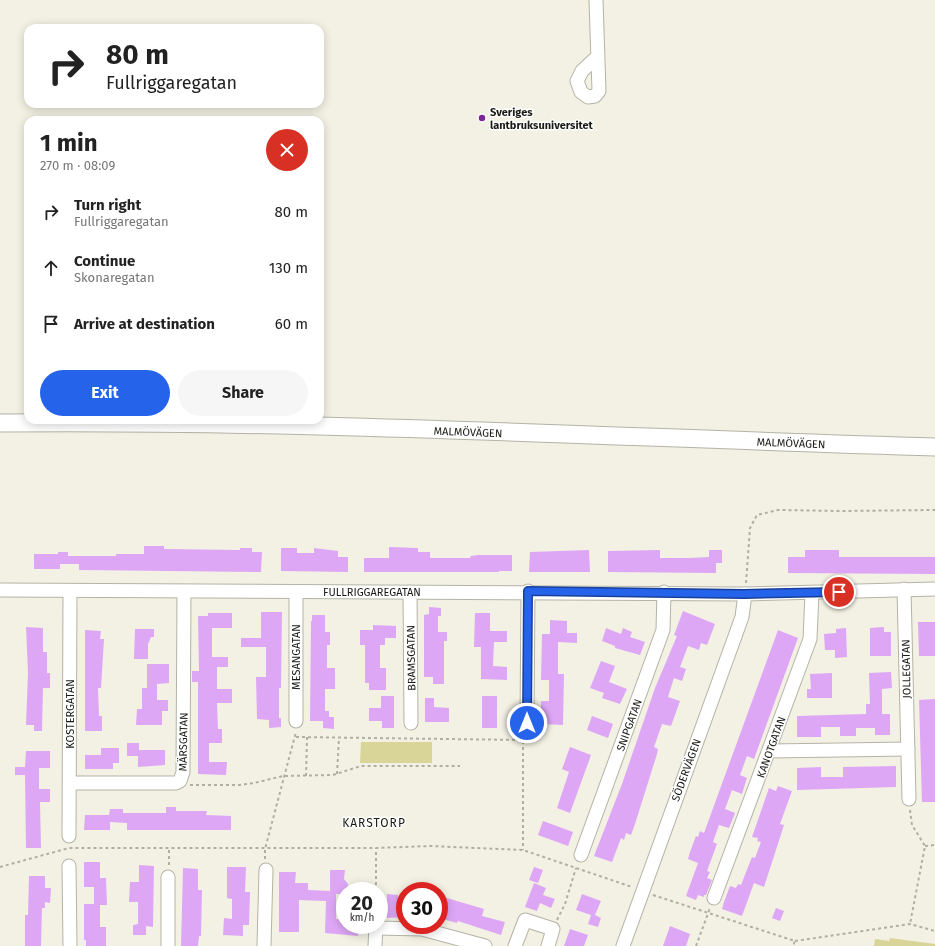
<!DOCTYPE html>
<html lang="en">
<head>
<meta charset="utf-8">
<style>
	body { margin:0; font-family:"Fira Sans",sans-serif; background:#f6f6f6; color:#222; height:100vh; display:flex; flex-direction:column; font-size:15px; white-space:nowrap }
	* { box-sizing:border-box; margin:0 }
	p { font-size:13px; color:#767676 }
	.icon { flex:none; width:22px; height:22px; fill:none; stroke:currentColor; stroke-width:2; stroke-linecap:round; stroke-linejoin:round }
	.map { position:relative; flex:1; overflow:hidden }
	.side { position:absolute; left:24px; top:116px; width:300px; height:308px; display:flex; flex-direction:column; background:#fff; border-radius:12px; box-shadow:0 2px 10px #0003 }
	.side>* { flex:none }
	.guide { position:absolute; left:24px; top:24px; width:300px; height:84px; border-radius:12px; box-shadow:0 2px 10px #0003; background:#fff; color:#222; overflow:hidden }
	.speed { position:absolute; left:336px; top:882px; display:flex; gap:8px; font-size:20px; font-weight:700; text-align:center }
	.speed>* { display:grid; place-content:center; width:52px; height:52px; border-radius:50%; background:#fff; box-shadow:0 2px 10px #0003; line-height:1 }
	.speed small { font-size:10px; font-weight:400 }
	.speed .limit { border:6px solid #d22; background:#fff; color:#111 }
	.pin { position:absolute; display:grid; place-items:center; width:34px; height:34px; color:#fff; margin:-17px; border:2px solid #fff; border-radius:50%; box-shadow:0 1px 4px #0007 }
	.me { position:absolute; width:44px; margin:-22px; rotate:0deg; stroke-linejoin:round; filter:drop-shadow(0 0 3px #0008) }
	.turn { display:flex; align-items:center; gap:14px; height:84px; padding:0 16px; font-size:18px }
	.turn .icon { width:52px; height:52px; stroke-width:2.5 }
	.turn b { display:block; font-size:28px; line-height:34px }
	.round { display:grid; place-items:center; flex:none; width:42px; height:42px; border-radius:21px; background:#f6f6f6 }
	.head { display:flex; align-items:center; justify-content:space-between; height:68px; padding:0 16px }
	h1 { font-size:24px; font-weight:700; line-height:30px }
	.button { display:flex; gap:8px; margin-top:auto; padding:8px 16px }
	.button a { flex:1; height:46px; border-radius:24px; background:#2563eb; color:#fff; font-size:16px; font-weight:700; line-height:46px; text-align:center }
	.button a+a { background:#f6f6f6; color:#222 }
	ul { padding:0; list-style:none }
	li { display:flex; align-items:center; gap:12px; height:56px; padding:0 16px }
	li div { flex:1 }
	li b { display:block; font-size:15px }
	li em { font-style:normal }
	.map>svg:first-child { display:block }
	.green { fill:#d9d599 }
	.building { fill:#dea7f6 }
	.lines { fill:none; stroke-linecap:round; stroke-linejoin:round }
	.minor-casing { stroke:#b4b3a6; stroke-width:15 }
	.major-casing { stroke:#b4b3a6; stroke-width:19 }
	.path { stroke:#b0afa4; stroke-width:2; stroke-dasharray:3 3; stroke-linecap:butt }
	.minor { stroke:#fff; stroke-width:13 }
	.major { stroke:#fff; stroke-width:17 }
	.route-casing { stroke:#184099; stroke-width:10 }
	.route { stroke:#2563eb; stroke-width:7 }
	.poi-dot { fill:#7a2898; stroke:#fff; stroke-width:1.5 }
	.labels { text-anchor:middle; stroke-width:3; stroke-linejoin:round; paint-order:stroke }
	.poi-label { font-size:11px; font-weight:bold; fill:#1a1a15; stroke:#fff; text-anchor:start }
	.street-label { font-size:11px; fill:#1a1a15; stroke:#fff }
	.neighbourhood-label { font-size:12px; letter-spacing:1px; fill:#1a1a15; stroke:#fff }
</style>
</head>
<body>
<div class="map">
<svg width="935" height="946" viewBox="0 0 935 946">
	<rect width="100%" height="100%" fill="#f2f1e3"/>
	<g class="green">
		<path d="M 361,742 L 432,742 L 432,763 L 360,763 Z"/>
		<path d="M 890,938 L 935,944 L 935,946 L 874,946 L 875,939 L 889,941 Z"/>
	</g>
	<g class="building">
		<path d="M 144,546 L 164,546 L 164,549 L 240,550 L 240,548 L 252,548 L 252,552 L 262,552 L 261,572 L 79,570 L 79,564 L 60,564 L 60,569 L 34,569 L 34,554 L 58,554 L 58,552 L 68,552 L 68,556 L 116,556 L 116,554 L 144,554 Z"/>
		<path d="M 389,547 L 418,548 L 418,552 L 430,552 L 430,558 L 470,558 L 471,556 L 478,555 L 512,555 L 512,571 L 499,571 L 499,572 L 364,572 L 364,558 L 389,558 Z"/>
		<path d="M 281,548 L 297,548 L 297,553 L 314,553 L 314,548 L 338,551 L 338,557 L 348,557 L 348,572 L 281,571 Z"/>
		<path d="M 589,550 L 590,572 L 529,572 L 530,552 Z"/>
		<path d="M 660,550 L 660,558 L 689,558 L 709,557 L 709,550 L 722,550 L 722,563 L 716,563 L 716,573 L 608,572 L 608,551 Z"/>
		<path d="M 805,550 L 839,550 L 839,557 L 935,557 L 935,574 L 788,573 L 788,557 L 805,557 Z"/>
		<path d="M 429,607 L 441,608 L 441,616 L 438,616 L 438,632 L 447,632 L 447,641 L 444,641 L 444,684 L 433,684 L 433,677 L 424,677 L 424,615 L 429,614 Z"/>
		<path d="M 683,611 L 715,624 L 707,645 L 701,643 L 699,650 L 688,646 L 680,667 L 686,669 L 682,681 L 674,678 L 668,697 L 680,701 L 671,726 L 662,724 L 654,747 L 658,749 L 657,754 L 635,824 L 631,835 L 626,833 L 624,840 L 621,838 L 612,862 L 594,856 L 622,784 L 655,688 L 677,636 L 674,635 Z"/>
		<path d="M 261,612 L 282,612 L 281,688 L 279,688 L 279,718 L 281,718 L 281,727 L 269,728 L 269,720 L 257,719 L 256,677 L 266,677 L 266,647 L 241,647 L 241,638 L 261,638 Z"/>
		<path d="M 208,613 L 232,613 L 232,628 L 212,628 L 212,657 L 228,657 L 228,667 L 217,667 L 217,689 L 232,689 L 232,703 L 217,703 L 218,729 L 222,729 L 222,743 L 209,743 L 209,762 L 227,762 L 226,775 L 198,774 L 198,682 L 192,682 L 192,671 L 199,671 L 198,616 L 208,616 Z"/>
		<path d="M 475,613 L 490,613 L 490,631 L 507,631 L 507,642 L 494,642 L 493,666 L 507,667 L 507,680 L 481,679 L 481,647 L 474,647 Z"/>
		<path d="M 312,615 L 325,615 L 325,632 L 330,632 L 330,645 L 327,645 L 327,668 L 335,668 L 335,689 L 325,689 L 325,711 L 329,711 L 329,717 L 334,717 L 334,729 L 323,728 L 323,721 L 310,721 L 311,621 L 312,621 Z"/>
		<path d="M 550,620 L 567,621 L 567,633 L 577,633 L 577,643 L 558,642 L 558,674 L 564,674 L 563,725 L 541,724 L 541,701 L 549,701 L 549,680 L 541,680 L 542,634 L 550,634 Z"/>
		<path d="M 918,622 L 935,622 L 935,656 L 919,656 Z"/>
		<path d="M 373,625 L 396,626 L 396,638 L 385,638 L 385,645 L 380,645 L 380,668 L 386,668 L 386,690 L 369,690 L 369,683 L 365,683 L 365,645 L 360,645 L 360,630 L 373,630 Z"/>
		<path d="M 26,627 L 43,628 L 43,652 L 47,652 L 47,673 L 50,673 L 50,688 L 43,688 L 42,731 L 34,731 L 34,725 L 26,725 L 28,673 Z"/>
		<path d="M 884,627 L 884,632 L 891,632 L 891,656 L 870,656 L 870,628 Z"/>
		<path d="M 606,628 L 621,634 L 623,628 L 632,632 L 630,637 L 645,642 L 640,655 L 615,648 L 615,646 L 602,641 Z"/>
		<path d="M 846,628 L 847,657 L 835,658 L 835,650 L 825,650 L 824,634 L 836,633 L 836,629 Z"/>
		<path d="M 135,629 L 154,629 L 154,637 L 151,637 L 148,644 L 148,659 L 134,659 Z"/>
		<path d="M 85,630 L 101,631 L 100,639 L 104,639 L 101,688 L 98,688 L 99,716 L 102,716 L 102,731 L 85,731 Z"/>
		<path d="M 778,630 L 798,638 L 754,759 L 747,756 L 740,775 L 747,778 L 742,794 L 732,790 L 725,809 L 735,813 L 729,828 L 719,825 L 713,842 L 717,844 L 707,871 L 710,872 L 707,878 L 712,880 L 706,895 L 704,895 L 704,897 L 698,895 L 696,900 L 686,896 L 698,863 L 688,859 L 690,852 L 696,836 L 698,837 L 700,831 L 704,833 Z"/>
		<path d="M 601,661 L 615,666 L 609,682 L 627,689 L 620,704 L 602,698 L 604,693 L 590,688 Z"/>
		<path d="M 147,664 L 169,664 L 169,683 L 157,684 L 157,700 L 168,700 L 168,711 L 162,711 L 162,725 L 136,725 L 137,709 L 142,709 L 142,688 L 147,688 Z"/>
		<path d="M 891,672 L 892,688 L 882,689 L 882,714 L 890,714 L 890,735 L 875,735 L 875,728 L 856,728 L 856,736 L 840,736 L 840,727 L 821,727 L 821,737 L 797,737 L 797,716 L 866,714 L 866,704 L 870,704 L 869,673 Z"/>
		<path d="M 832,673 L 832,698 L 807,698 L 807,689 L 811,689 L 810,674 Z"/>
		<path d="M 381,696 L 394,696 L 394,728 L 382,728 L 382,721 L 369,721 L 369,708 L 381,708 Z"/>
		<rect x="482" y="696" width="15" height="32"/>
		<path d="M 425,698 L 434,698 L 434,707 L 449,708 L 449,722 L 425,722 Z"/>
		<path d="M 935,699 L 935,802 L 922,802 L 919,700 Z"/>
		<path d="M 592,716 L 613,724 L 608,738 L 587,730 Z"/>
		<path d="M 127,743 L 139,743 L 139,750 L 165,750 L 165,765 L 138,767 L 138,756 L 127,756 Z"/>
		<path d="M 570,747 L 591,755 L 570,813 L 557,808 L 569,772 L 562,769 Z"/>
		<path d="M 101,748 L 119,748 L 119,763 L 113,763 L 113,769 L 85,769 L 85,755 L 101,755 Z"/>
		<path d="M 26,751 L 50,751 L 50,768 L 39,768 L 39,789 L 50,789 L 50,802 L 40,802 L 41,848 L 26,848 L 25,775 L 15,775 L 15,767 L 25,767 Z"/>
		<path d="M 896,766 L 896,787 L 797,790 L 797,768 L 821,767 L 821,777 L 843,777 L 843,767 Z"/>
		<path d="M 778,786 L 792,791 L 780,824 L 784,825 L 764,887 L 754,883 L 742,916 L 722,909 L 724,902 L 730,886 L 736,888 L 738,884 L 741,885 L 752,857 L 755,858 L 761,842 L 757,841 L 758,838 L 752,837 L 769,788 L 776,791 Z"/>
		<path d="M 166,807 L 176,807 L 176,811 L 207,811 L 206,815 L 231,816 L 231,830 L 127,830 L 127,823 L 110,822 L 110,830 L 84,830 L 85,815 L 109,815 L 110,809 L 123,809 L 123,813 L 166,813 Z"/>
		<path d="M 543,821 L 573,832 L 568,846 L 538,835 Z"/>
		<path d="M 84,862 L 100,862 L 100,878 L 106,878 L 107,905 L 100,905 L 100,927 L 106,927 L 106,946 L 86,946 L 86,940 L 84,940 L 84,904 L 94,904 L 94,887 L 84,887 Z"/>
		<path d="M 139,865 L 154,866 L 153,927 L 146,926 L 146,935 L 133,935 L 133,925 L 138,924 L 138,902 L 129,902 L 130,882 L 139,882 Z"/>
		<path d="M 227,867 L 246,867 L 245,892 L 250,892 L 249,925 L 243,925 L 243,936 L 223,935 L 224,918 L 232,919 L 232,899 L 227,898 Z"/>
		<path d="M 534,867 L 543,870 L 538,883 L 529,880 Z"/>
		<path d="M 183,868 L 198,869 L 198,890 L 202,890 L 201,936 L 199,936 L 198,946 L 181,946 Z"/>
		<path d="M 330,870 L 345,870 L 344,879 L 348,884 L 347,891 L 345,891 L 344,894 L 336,894 L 336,919 L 345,920 L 345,925 L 359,925 L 358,936 L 325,933 L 326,901 L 299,900 L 299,932 L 279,932 L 279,872 L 296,872 L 295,883 L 308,883 L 308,890 L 330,891 Z"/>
		<path d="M 29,876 L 45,876 L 45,888 L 51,888 L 50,903 L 45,902 L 45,908 L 42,908 L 41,946 L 25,946 L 25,915 L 28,915 Z"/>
		<path d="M 534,883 L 546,888 L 543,895 L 555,899 L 551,908 L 540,903 L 537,911 L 525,907 Z"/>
		<path d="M 387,894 L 398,895 L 398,902 L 405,902 L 405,917 L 387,918 Z"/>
		<path d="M 582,894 L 601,901 L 595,915 L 601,918 L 598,927 L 588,924 L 591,915 L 576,910 Z"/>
		<path d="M 440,896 L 484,909 L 482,916 L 505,922 L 501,935 L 458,921 L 457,923 L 439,918 Z"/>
		<path d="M 776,908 L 784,911 L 780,921 L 772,918 Z"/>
		<path d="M 670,926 L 690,934 L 686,946 L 663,946 Z"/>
		<path d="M 570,929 L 588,935 L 584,946 L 564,946 Z"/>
	</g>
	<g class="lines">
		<defs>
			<g id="minor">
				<path d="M 596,0 L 599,91 L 595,96 L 588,97 L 581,92 L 577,81 L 582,71 L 597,57"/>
				<path d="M 904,589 L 909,799"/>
				<path d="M 0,590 L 745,594 L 935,589"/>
				<path d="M 410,592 L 411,723"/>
				<path d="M 296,593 L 296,721"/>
				<path d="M 527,723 L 528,591"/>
				<path d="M 770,751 L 908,749"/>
				<path d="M 70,783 L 176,783 L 180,781 L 183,772 L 184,592"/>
				<path d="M 69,836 L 70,591"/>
				<path d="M 581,855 L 663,630 L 664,592"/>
				<path d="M 69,866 L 70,946"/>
				<path d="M 714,898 L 810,639 L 812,593"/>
				<path d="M 376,928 L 422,929 L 485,946"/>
				<path d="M 168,946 L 168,877"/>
				<path d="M 264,946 L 266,870"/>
				<path d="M 375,946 L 376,925"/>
				<path d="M 515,946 L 525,920 L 553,929 L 548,946"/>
				<path d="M 623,946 L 742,617 L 745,594"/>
			</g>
			<path id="major" d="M 0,423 C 312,420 624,438 935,447"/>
		</defs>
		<use href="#minor" class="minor-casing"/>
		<use href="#major" class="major-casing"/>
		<g class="path">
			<path d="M 746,583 L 750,528 L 757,515 L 778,510 L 840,511 L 935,510"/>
			<path d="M 296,737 L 523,740 L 523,850"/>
			<path d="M 337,774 L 339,738"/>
			<path d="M 306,776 L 307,737"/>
			<path d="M 190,785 L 239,785 L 254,783 L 283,776 L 333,775 L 361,766 L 460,766"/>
			<path d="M 910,810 L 912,825 L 925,846 L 910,924"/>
			<path d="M 925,846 L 935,845"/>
			<path d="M 265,859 L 265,849 L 296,732"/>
			<path d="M 169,865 L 169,848"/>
			<path d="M 0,867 L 69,848 L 376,848 L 430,846 L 523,850 L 632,887"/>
			<path d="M 376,891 L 376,848"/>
			<path d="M 653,895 L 795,941 L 793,946"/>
			<path d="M 557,920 L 565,904 L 576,868"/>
			<path d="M 795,941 L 910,924 L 935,931"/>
			<path d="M 696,946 L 710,908"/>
		</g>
		<use href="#minor" class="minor"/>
		<use href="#major" class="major"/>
	</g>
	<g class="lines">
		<defs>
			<path id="route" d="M 527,723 L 528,591 L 744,594 L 839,592"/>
		</defs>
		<use href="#route" class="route-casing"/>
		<use href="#route" class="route"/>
	</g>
	<circle class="poi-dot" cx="482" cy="118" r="4"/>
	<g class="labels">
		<g class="poi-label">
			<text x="490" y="116">Sveriges<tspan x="490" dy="13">lantbruksuniversitet</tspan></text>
		</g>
		<g class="street-label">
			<text transform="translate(468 432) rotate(2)" y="4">MALMÖVÄGEN</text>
			<text transform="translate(791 443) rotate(2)" y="4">MALMÖVÄGEN</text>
			<text x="372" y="596">FULLRIGGAREGATAN</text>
			<text transform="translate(296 657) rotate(-90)" y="4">MESANGATAN</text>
			<text transform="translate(411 658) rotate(-91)" y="4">BRAMSGATAN</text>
			<text transform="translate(906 669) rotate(-91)" y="4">JOLLEGATAN</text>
			<text transform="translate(70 714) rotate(-90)" y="4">KOSTERGATAN</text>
			<text transform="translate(629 725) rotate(-70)" y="4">SNIPGATAN</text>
			<text transform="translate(183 742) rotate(-89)" y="4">MÄRSGATAN</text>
			<text transform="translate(771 747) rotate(-70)" y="4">KANOTGATAN</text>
			<text transform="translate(686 770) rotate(-70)" y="4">SÖDERVÄGEN</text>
		</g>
		<g class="neighbourhood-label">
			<text x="374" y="827">KARSTORP</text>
		</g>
	</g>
</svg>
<div class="speed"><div>20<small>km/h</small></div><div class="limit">30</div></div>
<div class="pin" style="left:839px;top:592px;background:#d93025"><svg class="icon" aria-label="arrive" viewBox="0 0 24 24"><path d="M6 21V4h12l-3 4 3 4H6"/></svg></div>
<svg class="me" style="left:527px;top:723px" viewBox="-20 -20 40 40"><circle r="17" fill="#2563eb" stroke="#fff" stroke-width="3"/><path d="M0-11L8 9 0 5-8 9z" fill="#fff"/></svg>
<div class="guide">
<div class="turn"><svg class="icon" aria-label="right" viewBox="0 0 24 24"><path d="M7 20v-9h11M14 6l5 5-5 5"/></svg><div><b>80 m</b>Fullriggaregatan</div></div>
</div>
<section class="side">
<div class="head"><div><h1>1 min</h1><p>270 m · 08:09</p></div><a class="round" style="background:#d93025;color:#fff"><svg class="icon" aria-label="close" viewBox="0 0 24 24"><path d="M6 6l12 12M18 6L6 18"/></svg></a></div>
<ul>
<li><svg class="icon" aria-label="right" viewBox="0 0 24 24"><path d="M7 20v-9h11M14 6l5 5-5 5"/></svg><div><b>Turn right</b><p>Fullriggaregatan</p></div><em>80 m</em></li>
<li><svg class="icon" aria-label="ahead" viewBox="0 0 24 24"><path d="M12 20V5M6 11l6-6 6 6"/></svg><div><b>Continue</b><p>Skonaregatan</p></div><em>130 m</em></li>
<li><svg class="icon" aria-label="arrive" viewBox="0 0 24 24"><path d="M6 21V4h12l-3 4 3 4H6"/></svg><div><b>Arrive at destination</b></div><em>60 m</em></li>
</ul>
<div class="button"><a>Exit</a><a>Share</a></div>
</section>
</div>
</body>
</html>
